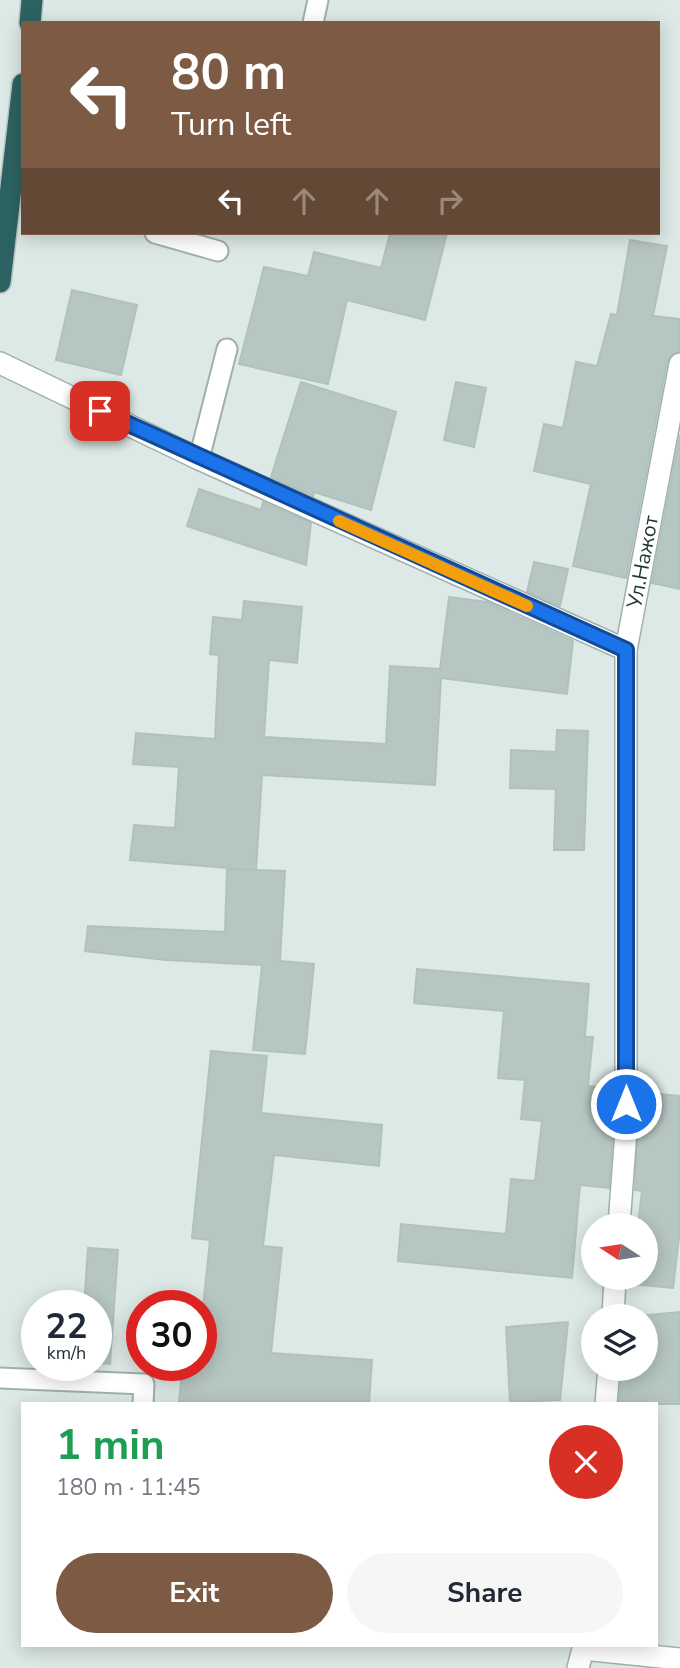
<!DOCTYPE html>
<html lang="en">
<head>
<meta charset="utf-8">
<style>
	body { margin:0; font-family:"Nunito Sans",sans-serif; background:#f6f6f7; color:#1f2937; height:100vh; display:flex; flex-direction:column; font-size:26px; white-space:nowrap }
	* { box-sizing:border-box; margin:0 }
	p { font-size:23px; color:#747a83 }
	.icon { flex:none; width:38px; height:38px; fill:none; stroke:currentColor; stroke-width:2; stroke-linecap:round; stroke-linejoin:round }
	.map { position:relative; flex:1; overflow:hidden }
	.sheet { position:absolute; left:21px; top:1402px; width:637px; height:245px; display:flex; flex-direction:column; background:#fff; border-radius:0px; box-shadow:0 4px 18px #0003 }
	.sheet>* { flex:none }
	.hud { position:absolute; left:21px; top:21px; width:639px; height:214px; border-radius:0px; box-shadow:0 4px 18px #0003; background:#7d5a44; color:#fff; overflow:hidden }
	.needle { width:46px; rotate:282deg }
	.tools { position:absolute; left:581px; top:1213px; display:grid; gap:14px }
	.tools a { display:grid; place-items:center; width:77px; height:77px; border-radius:50%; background:#fff; box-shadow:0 4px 18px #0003; font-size:35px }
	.speed { position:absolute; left:21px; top:1290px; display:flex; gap:14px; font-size:35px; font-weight:700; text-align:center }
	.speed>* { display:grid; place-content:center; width:91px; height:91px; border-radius:50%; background:#fff; box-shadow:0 4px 18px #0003; line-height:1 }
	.speed small { font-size:18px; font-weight:400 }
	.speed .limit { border:10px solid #d22; background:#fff; color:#111 }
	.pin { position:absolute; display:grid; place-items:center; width:60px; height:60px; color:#fff; margin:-30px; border-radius:14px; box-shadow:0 4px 10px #0006 }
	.me { position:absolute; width:77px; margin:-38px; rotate:0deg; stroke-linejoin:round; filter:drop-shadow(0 0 5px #0008) }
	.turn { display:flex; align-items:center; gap:24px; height:147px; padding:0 35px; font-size:32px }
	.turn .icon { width:91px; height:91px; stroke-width:2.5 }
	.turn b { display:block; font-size:49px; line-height:60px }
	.lanes { display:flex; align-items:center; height:66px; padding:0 35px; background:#0003; justify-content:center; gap:35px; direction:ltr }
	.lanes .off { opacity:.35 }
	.round { display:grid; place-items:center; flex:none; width:74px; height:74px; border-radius:37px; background:#f6f6f7 }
	.head { display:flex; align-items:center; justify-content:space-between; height:119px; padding:0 35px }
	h1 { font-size:42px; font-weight:700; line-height:52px; color:#1e9e55 }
	.primary-button { display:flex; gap:14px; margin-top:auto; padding:14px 35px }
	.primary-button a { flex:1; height:80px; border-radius:42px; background:#7d5a44; color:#fff; font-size:28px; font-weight:700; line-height:80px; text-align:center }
	.primary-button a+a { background:#f6f6f7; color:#1f2937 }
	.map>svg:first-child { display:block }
	.building { fill:#b6c6c2; stroke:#b0c2be; stroke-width:2 }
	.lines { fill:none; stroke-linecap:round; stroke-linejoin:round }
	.lane-casing { stroke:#a0b0ae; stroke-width:23 }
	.street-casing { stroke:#a0b0ae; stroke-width:24 }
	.highway-casing { stroke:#bcc3c3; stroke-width:24 }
	.lane { stroke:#fff; stroke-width:19 }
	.street { stroke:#fff; stroke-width:21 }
	.highway { stroke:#2c6362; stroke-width:21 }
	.route-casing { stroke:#114b97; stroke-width:18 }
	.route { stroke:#1a73e8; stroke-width:12 }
	.slow { stroke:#f59e0b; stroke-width:12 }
	.labels { text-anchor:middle; stroke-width:5; stroke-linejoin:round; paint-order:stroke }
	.street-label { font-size:21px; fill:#1f3836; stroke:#edf6f3 }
</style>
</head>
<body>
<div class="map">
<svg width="680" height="1668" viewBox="0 0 680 1668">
	<rect width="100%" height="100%" fill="#dde9e6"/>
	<g class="building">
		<path d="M 390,233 L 447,233 L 425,320 L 347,300 L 328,384 L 239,364 L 264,267 L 308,276 L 314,252 L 381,268 Z"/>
		<path d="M 630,240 L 667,246 L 653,316 L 680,319 L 680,351 L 671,355 L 667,362 L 626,578 L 573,566 L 591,484 L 534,471 L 544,424 L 563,428 L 576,362 L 597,366 L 611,314 L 617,315 Z"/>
		<path d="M 72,290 L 137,305 L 121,375 L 56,360 Z"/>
		<path d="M 301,382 L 396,412 L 371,510 L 314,492 L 313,496 L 271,477 Z"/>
		<path d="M 456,382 L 486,388 L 474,447 L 444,440 Z"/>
		<path d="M 680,435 L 680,589 L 652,583 Z"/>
		<path d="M 199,489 L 261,510 L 263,502 L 311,523 L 306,565 L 187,526 Z"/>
		<path d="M 534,562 L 568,569 L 560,606 L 527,592 Z"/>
		<path d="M 449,597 L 487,602 L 573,641 L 567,694 L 441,678 L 435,785 L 262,775 L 256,870 L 285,871 L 280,961 L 314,964 L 305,1054 L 253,1050 L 262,965 L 166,960 L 85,951 L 88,926 L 225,932 L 227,869 L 254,870 L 130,860 L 134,825 L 175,828 L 179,767 L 133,764 L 136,733 L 215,739 L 219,655 L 210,654 L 213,617 L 242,620 L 244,601 L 302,607 L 297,663 L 269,660 L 264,737 L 386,744 L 390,666 L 440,669 Z"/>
		<path d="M 557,730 L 588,731 L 584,850 L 554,850 L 556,789 L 510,788 L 511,750 L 556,752 Z"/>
		<path d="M 417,969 L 589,984 L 585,1037 L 593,1037 L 588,1086 L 613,1089 L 613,1131 L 609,1188 L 580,1185 L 572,1278 L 398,1261 L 401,1224 L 506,1234 L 511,1179 L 535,1181 L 542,1121 L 521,1119 L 525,1080 L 498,1078 L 504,1011 L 414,1003 Z"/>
		<path d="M 211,1051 L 267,1056 L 261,1113 L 382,1125 L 379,1166 L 274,1155 L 263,1246 L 282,1248 L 271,1353 L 372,1360 L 369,1404 L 207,1404 L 179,1401 L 183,1365 L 201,1365 L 201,1326 L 210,1240 L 192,1238 Z"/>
		<path d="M 639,1092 L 680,1096 L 680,1229 L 673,1288 L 631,1284 L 631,1278 L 646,1278 L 646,1225 L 638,1225 L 642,1191 L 635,1190 Z"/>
		<path d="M 88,1248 L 118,1250 L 110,1364 L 96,1363 L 96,1306 L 84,1306 Z"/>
		<path d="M 680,1312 L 680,1404 L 619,1404 L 622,1368 L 646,1368 L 646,1316 L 637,1316 Z"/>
		<path d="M 568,1322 L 560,1400 L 510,1402 L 506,1327 Z"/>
	</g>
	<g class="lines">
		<defs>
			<g id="lane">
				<path d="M 313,23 L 318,0"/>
				<path d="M 155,233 L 218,251"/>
				<path d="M 199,459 L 227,349"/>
				<path d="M 0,1378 L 144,1384 L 143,1404"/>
			</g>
			<g id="street">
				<path d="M 0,363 L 199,459 L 626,650"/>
				<path id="s1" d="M 619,1225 L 626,1131 L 626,650 L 680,364"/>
				<path d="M 613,1316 L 615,1278"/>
				<path d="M 606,1404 L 609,1368"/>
				<path d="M 578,1668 L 583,1649 L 680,1659"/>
			</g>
			<g id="highway">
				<path d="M 30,23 L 32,0"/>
				<path d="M 0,282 L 23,84"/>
			</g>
		</defs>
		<use href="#lane" class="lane-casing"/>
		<use href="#street" class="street-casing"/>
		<use href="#highway" class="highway-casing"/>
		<use href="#lane" class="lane"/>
		<use href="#street" class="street"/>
		<use href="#highway" class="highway"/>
	</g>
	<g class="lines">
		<defs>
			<path id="route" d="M 100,411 L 626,650 L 626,1104"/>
		</defs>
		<use href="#route" class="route-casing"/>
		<use href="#route" class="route"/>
		<path class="slow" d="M 339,521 L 527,606"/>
	</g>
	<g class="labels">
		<g class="street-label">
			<text dy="7" stroke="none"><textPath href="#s1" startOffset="665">Ул.Нажот</textPath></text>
		</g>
	</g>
</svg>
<div class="tools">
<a><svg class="needle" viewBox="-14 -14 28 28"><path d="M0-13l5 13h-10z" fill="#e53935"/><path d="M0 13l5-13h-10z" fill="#747a83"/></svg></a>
<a><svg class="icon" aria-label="layers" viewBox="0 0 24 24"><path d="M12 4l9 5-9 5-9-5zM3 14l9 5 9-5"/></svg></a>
</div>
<div class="speed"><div>22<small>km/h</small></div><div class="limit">30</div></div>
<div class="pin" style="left:100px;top:411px;background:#d93025"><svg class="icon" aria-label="arrive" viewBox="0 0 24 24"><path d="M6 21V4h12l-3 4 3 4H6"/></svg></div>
<svg class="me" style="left:626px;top:1104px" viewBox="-20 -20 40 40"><circle r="17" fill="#1a73e8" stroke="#fff" stroke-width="3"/><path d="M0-11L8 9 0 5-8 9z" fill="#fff"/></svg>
<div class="hud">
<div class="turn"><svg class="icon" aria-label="left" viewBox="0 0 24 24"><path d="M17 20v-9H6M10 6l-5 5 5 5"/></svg><div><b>80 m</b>Turn left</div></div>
<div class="lanes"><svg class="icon" aria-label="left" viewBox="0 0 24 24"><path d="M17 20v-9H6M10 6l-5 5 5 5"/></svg><svg class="icon off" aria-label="ahead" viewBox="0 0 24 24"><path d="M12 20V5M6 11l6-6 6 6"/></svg><svg class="icon off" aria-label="ahead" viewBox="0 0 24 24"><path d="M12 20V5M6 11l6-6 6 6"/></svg><svg class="icon off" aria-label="right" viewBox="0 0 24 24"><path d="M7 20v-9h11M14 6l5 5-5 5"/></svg></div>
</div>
<section class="sheet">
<div class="head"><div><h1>1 min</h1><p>180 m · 11:45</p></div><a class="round" style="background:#d93025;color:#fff"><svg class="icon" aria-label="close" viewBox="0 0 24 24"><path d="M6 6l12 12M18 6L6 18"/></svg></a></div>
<div class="primary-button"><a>Exit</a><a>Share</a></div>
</section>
</div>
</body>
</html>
